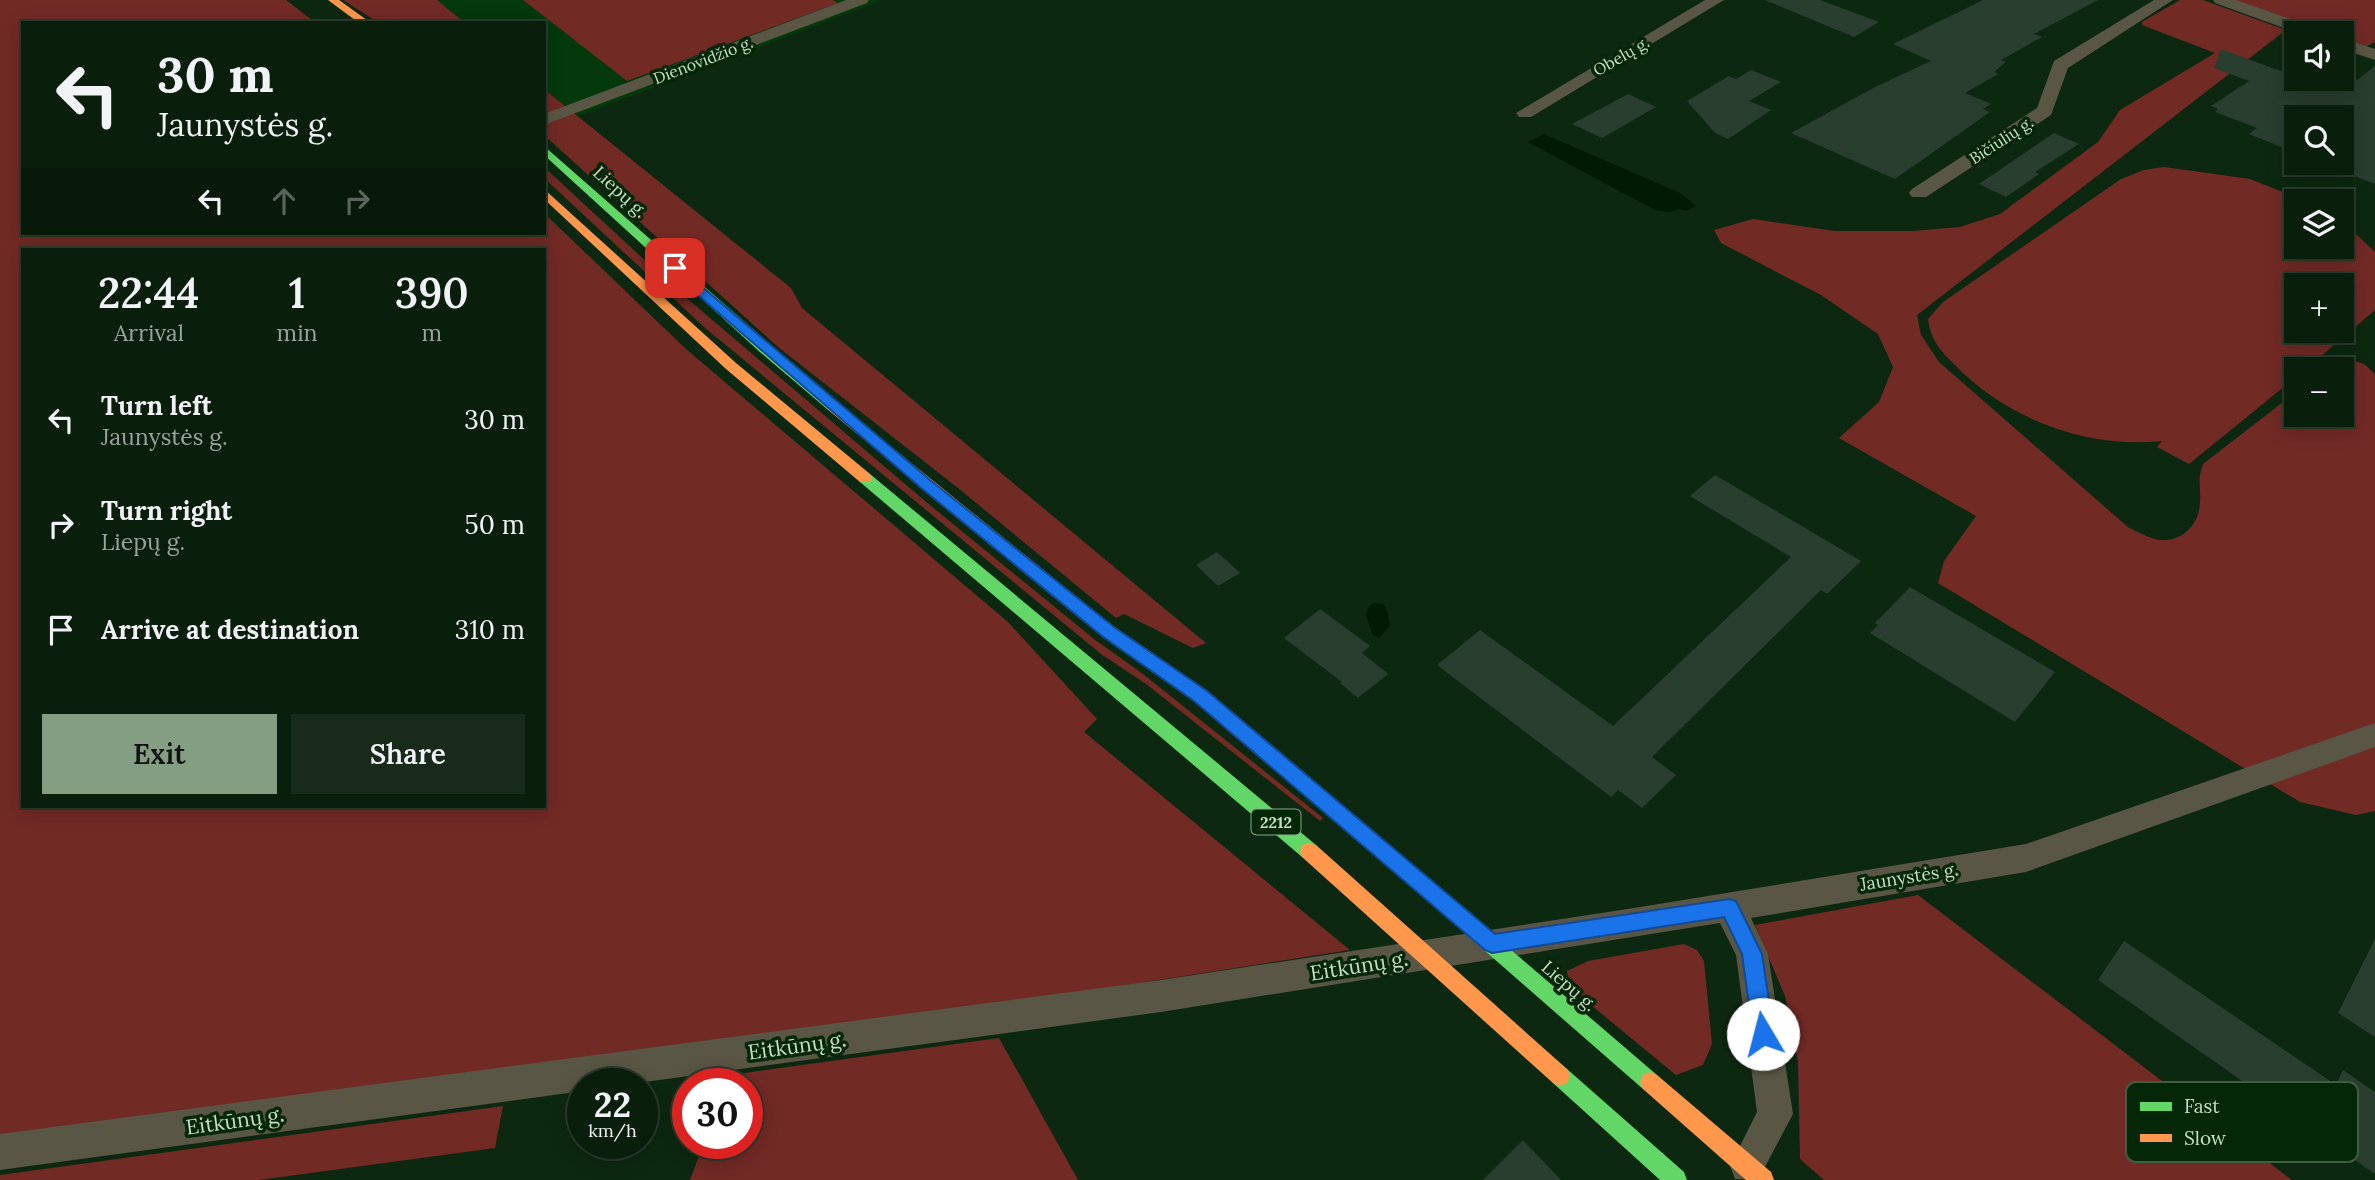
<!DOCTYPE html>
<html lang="en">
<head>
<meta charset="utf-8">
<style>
	body { margin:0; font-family:Lora,serif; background:#182b1a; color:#f1f3f6; height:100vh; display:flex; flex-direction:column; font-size:26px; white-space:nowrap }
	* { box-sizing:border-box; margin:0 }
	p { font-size:23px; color:#99a29d }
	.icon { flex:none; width:38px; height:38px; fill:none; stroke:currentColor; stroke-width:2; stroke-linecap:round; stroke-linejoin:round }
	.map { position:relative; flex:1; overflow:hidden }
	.details { position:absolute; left:21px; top:248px; width:525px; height:560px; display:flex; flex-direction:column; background:#0a1e0c; border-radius:0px; box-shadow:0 4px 18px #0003,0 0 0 2px #2a3c2d }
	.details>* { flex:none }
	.banner { position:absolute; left:21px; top:21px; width:525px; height:214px; border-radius:0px; box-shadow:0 4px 18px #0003,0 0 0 2px #2a3c2d; background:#0a1e0c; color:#f1f3f6; overflow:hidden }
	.controls { position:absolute; left:2284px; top:21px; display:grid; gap:14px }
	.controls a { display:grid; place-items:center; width:70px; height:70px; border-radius:0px; background:#0a1e0c; box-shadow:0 4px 18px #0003,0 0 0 2px #2a3c2d; font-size:35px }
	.speed { position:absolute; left:567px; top:1068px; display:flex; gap:14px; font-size:35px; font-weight:700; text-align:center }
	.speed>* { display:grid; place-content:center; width:91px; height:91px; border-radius:50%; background:#0a1e0c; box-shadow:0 4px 18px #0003,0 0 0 2px #2a3c2d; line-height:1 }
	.speed small { font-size:18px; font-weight:400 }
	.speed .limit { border:10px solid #d22; background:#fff; color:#111 }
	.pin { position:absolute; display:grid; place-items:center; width:60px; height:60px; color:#fff; margin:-30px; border-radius:14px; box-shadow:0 4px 10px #0006 }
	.me { position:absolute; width:77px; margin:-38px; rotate:352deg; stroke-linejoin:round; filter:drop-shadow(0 0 5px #0008) }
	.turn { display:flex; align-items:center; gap:24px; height:147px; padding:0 21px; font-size:32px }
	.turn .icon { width:91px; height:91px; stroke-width:2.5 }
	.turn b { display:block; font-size:49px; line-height:60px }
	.lanes { display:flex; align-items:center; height:66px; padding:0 21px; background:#0003; justify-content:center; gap:35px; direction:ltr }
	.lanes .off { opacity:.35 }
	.eta { display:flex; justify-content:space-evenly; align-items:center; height:119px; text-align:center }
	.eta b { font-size:42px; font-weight:600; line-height:49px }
	.cta { display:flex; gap:14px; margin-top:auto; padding:14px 21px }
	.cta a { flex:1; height:80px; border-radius:0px; background:#849e84; color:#111; font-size:28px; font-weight:600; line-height:80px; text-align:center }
	.cta a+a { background:#182b1a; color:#f1f3f6 }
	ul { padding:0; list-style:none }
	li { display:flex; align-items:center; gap:21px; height:105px; padding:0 21px }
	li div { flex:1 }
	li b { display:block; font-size:26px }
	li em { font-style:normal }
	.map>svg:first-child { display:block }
	.built { fill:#03390b }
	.green { fill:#722a25; fill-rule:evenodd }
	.water { fill:#011b03 }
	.building { fill:#293e2f }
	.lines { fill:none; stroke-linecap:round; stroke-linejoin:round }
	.street { fill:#595645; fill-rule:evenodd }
	.fast { fill:#63d668; fill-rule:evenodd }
	.slow { fill:#ff974d; fill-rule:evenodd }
	.route { fill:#1a73e8; stroke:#114b97; stroke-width:2 }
	.labels { text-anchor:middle; stroke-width:7; stroke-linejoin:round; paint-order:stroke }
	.far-street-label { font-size:16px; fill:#c4ddc3; stroke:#042707 }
	.shield { fill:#042707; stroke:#8aa68b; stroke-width:2 }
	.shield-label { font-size:16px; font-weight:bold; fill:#c4ddc3 }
	.street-label { font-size:18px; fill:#c4ddc3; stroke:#042707 }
	.near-street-label { font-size:21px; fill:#c4ddc3; stroke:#042707 }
	.key { fill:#042707; stroke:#3e5e3f; stroke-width:2 }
	.key-label { font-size:19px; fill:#c4ddc3 }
</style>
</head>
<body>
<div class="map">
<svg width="2375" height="1180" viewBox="0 0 2375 1180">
	<rect width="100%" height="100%" fill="#0d2810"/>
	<path class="built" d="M 437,0 L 883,0 L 578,116 L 544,89 L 544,23 L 465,23 Z"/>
	<g class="green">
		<path d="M 0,0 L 286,0 L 316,23 L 23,23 L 23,233 L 544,233 L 544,213 L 686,349 L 1008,622 L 1097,719 L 1084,732 L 1350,950 L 998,1005 L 0,1137 ZM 23,250 L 544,250 L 544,807 L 23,807 Z"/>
		<path d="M 343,0 L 437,0 L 465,23 L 379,23 Z"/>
		<path d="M 523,0 L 833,0 L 838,3 L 627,81 Z"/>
		<path d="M 2180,0 L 2203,0 L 2286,30 L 1917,315 L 1921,335 L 1939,362 L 2129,528 C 2139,532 2150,539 2160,540 C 2183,542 2199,524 2200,503 C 2201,487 2197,479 2203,464 L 2296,392 L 2296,415 L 2342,415 L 2342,369 L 2326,369 L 2342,357 L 2364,364 L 2375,374 L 2375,811 L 2356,815 L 2300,802 L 1938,583 L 1944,561 L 1976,516 L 1839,438 L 1879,402 L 1893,367 L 1878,334 L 1821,295 L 1721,243 L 1714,230 L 1753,219 L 1835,231 L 1913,231 L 1960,227 L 2000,214 L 2098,142 L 2120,110 L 2215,53 L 2142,25 L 2142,22 Z"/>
		<path d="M 2232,0 L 2375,0 L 2375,42 L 2365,47 L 2342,39 L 2342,33 L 2326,33 Z"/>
		<path d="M 544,89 L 791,288 L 802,308 L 1206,643 L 1193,648 L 1124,614 L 1116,618 L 958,488 L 778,347 L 544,135 Z"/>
		<path d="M 544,167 L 676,289 L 925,501 L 1094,639 L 1143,674 L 1323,818 L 1320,821 L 1146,684 L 1101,654 L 705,328 L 544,178 Z"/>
		<path d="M 2164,167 L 2250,179 L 2306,201 L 2296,201 L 2296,247 L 2342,247 L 2342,221 L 2375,252 L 2375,310 L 2306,369 L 2296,369 L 2296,377 L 2189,464 L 2157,447 L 2162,441 C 2087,449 2007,419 1955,365 C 1941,352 1930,339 1928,319 L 1943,302 L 2121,179 L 2144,170 ZM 2296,285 L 2342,285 L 2342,331 L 2296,331 Z"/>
		<path d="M 1918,895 L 2292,1180 L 1824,1180 L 1800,1159 L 1798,1062 L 1785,996 L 1755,925 Z"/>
		<path d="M 1684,944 L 1697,950 L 1704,961 L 1712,1044 L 1703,1065 L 1676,1075 L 1569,987 L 1567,971 L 1588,961 Z"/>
		<path d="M 999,1038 L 1078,1180 L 690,1180 L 704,1143 L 747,1143 L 747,1083 L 727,1083 L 730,1075 Z"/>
		<path d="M 503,1106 L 495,1148 L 259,1180 L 0,1180 L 0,1175 Z"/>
	</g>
	<g class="water">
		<path d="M 1544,134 L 1680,193 L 1696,206 L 1686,211 L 1680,209 L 1669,212 L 1655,210 L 1528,142 Z"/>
		<path d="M 1373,603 L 1383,604 L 1388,612 L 1390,626 L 1379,638 L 1373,635 L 1366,616 L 1367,609 Z"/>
	</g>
	<g class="building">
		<path d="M 1765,0 L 1820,0 L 1879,22 L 1854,37 Z"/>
		<path d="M 1983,0 L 2098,0 L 2034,34 L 2042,37 L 2001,60 L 2006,62 L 1994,72 L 1998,74 L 1965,93 L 1991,104 L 1983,109 L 1990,112 L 1895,179 L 1791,133 L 1875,87 L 1931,61 L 1893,44 Z"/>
		<path d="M 2221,49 L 2327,88 L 2345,75 L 2357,80 L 2375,66 L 2375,184 L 2342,171 L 2342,117 L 2296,117 L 2296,153 L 2249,134 L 2257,128 L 2215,112 L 2218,109 L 2211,106 L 2249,81 L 2214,68 Z"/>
		<path d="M 1751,70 L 1781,82 L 1749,101 L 1771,110 L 1728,139 L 1715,133 L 1687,101 L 1729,76 L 1736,79 Z"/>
		<path d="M 1628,94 L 1656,107 L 1602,138 L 1572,124 Z"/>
		<path d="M 2054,133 L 2079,144 L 2035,172 L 2039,174 L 2006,197 L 1979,184 Z"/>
		<path d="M 1715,475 L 1861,561 L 1827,594 L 1821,590 L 1652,757 L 1676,775 L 1642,808 L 1618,790 L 1611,797 L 1437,665 L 1480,630 L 1613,726 L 1791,557 L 1690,496 Z"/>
		<path d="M 1217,552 L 1240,573 L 1218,586 L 1196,565 Z"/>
		<path d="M 1910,587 L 2055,672 L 2015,722 L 1870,633 L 1878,625 L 1875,623 Z"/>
		<path d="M 1320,609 L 1370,646 L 1362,653 L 1388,674 L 1358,698 L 1340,683 L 1342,682 L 1284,638 Z"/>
		<path d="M 2375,939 L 2375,1037 L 2338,1013 Z"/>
		<path d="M 2124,941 L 2336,1085 L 2343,1070 L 2375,1092 L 2375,1174 L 2098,980 Z"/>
		<path d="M 1523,1140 L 1561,1180 L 1483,1180 Z"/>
	</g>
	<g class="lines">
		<g class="street">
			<path d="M 846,0 L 869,0 L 867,3 L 544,125 L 544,114 Z"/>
			<path d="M 1705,0 L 1724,0 L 1531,117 L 1519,117 L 1516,113 Z"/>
			<path d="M 2154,0 L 2173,0 L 2068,68 L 2051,115 L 1926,197 L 1912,197 L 1909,193 L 1912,189 L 2037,108 L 2054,61 Z"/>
			<path d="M 2213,0 L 2236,0 L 2319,29 L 2321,33 L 2298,33 L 2215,3 Z"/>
			<path d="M 2342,38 L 2375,49 L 2375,60 L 2342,49 Z"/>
			<path d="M 2375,723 L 2375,747 L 2026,872 L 1751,918 L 1768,954 L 1793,1114 L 1758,1180 L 1735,1179 L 1730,1166 L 1757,1112 L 1736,955 L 1720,923 L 1161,1012 L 637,1083 L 583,1083 L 583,1091 L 0,1170 L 0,1134 L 1161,980 L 1634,908 L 2026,844 Z"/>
		</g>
		<g class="fast">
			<path d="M 544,146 L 837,403 L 839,406 L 837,409 L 827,409 L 761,353 L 544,155 Z"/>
			<path d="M 865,473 L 870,474 L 1316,845 L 1318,851 L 1316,857 L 1309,859 L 1302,857 L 860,482 L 858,478 Z"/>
			<path d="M 1293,766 L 1299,768 L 1657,1075 L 1660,1082 L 1657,1089 L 1650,1092 L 1643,1089 L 1287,778 L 1284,773 L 1287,768 Z"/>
			<path d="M 1560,1066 L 1567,1069 L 1684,1172 L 1687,1180 L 1660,1180 L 1553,1083 L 1550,1076 L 1553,1069 Z"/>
		</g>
		<g class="slow">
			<path d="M 328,0 L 339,0 L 371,23 L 359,23 Z"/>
			<path d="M 544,189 L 736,363 L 870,474 L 872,478 L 870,482 L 860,482 L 726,369 L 544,199 Z"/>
			<path d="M 832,401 L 837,403 L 1114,627 L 1207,691 L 1299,768 L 1302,773 L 1299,778 L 1293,780 L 1287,778 L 1195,701 L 1102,635 L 827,409 L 825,406 Z"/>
			<path d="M 1309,843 L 1316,845 L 1567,1069 L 1570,1076 L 1567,1083 L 1560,1086 L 1553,1083 L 1302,857 L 1300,851 L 1302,845 Z"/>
			<path d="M 1650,1072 L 1657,1075 L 1771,1172 L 1774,1180 L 1746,1180 L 1643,1089 L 1640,1082 L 1643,1075 Z"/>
		</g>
	</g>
	<path class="route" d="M 675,264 L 930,480 L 1114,627 L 1207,691 L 1495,934 L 1729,899 L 1736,901 L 1762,954 L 1774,1034 L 1771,1041 L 1763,1044 L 1756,1041 L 1753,1034 L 1742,954 L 1724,917 L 1492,953 L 1485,950 L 1194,701 L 1102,636 L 920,487 L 670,271 L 668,268 Z"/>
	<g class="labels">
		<g class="far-street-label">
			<text transform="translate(1621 56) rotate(-30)" y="6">Obelų g.</text>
			<text transform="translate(703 60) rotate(-21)" y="6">Dienovidžio g.</text>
			<text transform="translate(2001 140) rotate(-33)" y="6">Bičiulių g.</text>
		</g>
		<rect class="shield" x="1251.5" y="809.5" width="49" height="25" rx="5"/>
		<g class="shield-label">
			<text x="1276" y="828">2212</text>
		</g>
		<g class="street-label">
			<text transform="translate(620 192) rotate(43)" y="6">Liepų g.</text>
			<text transform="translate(1909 877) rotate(-9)" y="6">Jaunystės g.</text>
			<text transform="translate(1569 986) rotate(41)" y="6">Liepų g.</text>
		</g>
		<g class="near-street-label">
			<text transform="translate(1359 966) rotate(-9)" y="7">Eitkūnų g.</text>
			<text transform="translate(797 1046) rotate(-8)" y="7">Eitkūnų g.</text>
			<text transform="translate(235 1121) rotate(-8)" y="7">Eitkūnų g.</text>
		</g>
	</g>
	<rect x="2126" y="1082" width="232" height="80" rx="10" class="key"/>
	<rect x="2140" y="1102" width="32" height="9" fill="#63d668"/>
	<rect x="2140" y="1134" width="32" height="8" fill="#ff974d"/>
	<g class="key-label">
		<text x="2184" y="1113">Fast</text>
		<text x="2184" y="1145">Slow</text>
	</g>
</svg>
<div class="controls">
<a><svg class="icon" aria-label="sound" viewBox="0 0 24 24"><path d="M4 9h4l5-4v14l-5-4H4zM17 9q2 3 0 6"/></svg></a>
<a><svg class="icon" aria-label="search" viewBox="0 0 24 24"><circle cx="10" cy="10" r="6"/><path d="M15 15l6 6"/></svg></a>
<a><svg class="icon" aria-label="layers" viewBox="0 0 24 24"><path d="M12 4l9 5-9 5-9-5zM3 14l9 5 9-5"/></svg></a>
<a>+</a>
<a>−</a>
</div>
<div class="speed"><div>22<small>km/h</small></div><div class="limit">30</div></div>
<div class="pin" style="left:675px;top:268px;background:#d93025"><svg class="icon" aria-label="arrive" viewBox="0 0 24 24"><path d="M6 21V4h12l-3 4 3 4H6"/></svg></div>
<svg class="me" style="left:1763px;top:1034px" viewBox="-20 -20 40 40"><circle r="19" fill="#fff"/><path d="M0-13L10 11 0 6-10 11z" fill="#1a73e8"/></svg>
<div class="banner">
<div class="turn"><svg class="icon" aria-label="left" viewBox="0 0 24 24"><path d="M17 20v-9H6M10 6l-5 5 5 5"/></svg><div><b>30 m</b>Jaunystės g.</div></div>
<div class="lanes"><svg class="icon" aria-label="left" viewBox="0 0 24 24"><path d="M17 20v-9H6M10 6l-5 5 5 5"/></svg><svg class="icon off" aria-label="ahead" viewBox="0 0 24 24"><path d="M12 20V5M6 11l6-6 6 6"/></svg><svg class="icon off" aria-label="right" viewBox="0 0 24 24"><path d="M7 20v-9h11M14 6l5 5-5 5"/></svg></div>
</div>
<section class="details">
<div class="eta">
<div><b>22:44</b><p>Arrival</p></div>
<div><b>1</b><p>min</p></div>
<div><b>390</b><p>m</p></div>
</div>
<ul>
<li><svg class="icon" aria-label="left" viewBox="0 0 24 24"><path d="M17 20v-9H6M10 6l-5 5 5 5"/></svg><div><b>Turn left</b><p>Jaunystės g.</p></div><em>30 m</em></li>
<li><svg class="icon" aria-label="right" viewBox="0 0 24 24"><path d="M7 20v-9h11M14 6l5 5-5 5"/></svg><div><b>Turn right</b><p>Liepų g.</p></div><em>50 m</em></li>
<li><svg class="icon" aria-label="arrive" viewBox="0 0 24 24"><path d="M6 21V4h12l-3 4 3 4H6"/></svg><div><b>Arrive at destination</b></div><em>310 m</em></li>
</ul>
<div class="cta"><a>Exit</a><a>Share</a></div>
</section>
</div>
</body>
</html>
